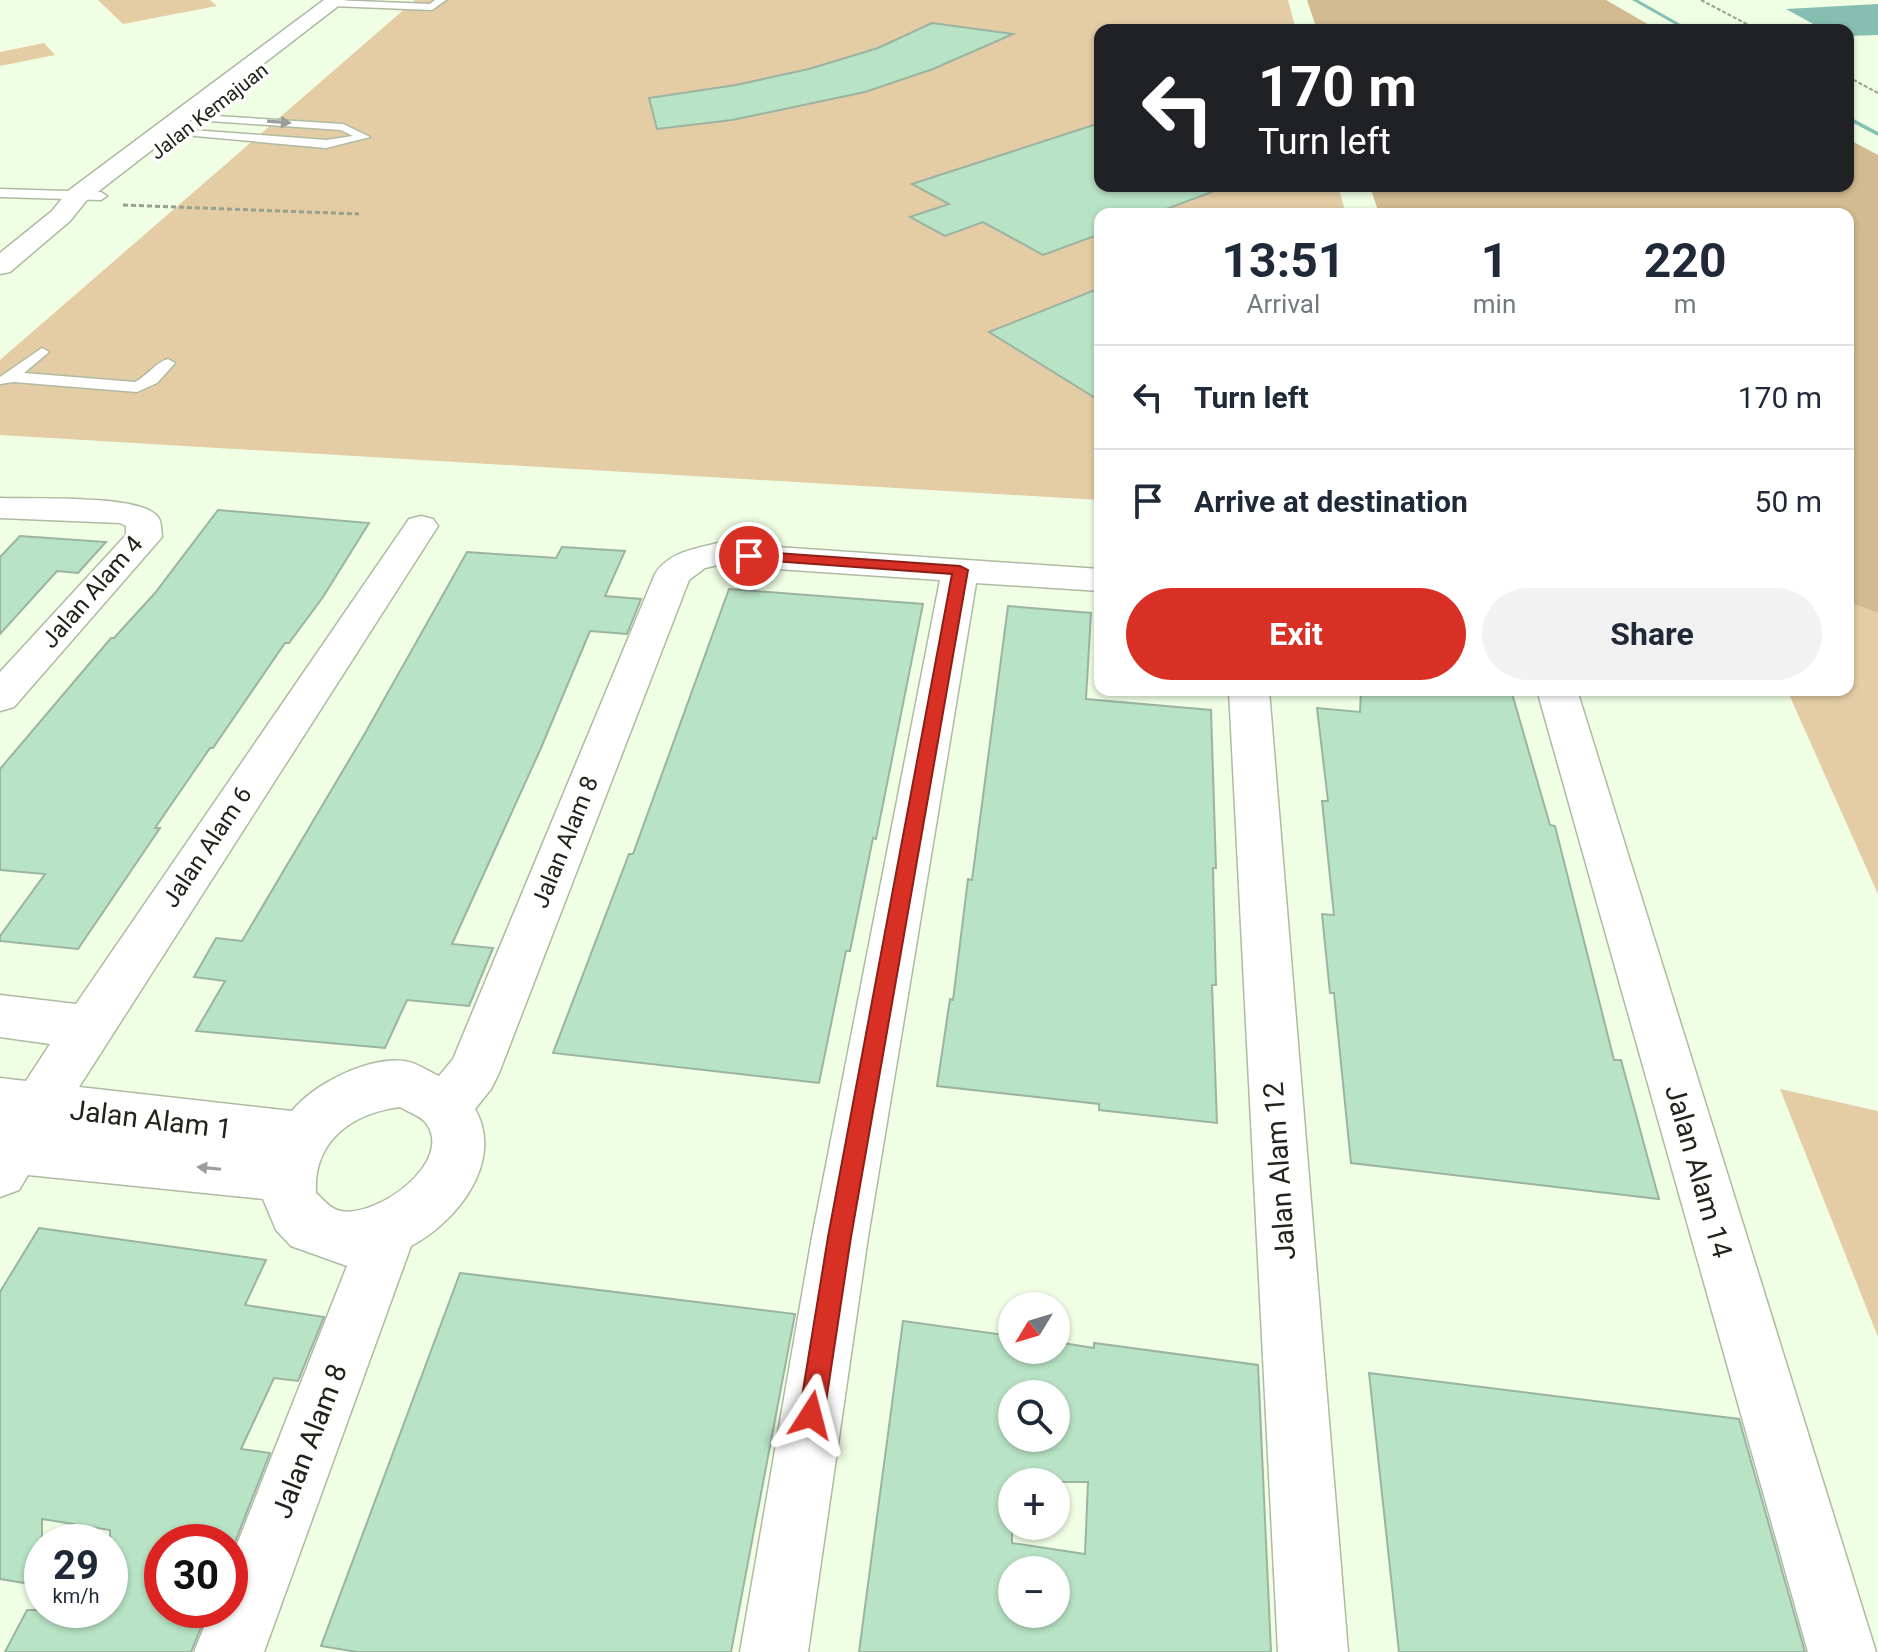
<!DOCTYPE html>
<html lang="en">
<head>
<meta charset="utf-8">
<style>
	body { margin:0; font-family:Roboto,sans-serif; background:#f2f2f3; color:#1f2937; height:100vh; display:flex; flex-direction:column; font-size:30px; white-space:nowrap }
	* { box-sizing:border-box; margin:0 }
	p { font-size:26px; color:#747a83 }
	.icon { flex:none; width:44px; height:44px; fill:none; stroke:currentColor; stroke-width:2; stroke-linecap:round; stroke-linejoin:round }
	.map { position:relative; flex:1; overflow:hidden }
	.drawer { position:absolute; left:1094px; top:208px; width:760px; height:488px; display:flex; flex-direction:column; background:#fff; border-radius:16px; box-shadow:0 2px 6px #0004 }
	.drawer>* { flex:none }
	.hud { position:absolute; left:1094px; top:24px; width:760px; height:168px; border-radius:16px; box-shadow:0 2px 6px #0004; background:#202124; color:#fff; overflow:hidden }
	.needle { width:52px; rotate:232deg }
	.buttons { position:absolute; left:998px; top:1292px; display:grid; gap:16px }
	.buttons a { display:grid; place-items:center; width:72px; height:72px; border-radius:50%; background:#fff; box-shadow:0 2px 6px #0004; font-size:40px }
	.speed { position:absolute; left:24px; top:1524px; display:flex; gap:16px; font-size:40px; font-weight:700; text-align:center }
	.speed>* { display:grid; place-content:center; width:104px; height:104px; border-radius:50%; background:#fff; box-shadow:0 2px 6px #0004; line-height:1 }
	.speed small { font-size:20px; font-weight:400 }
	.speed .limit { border:12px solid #d22; background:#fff; color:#111 }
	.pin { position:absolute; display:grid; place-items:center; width:68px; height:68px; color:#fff; margin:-34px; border:4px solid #fff; border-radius:50%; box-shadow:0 2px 8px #0007 }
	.me { position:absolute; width:88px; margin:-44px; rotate:9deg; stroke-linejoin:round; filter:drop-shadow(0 0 6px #0008) }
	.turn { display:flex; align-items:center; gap:28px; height:168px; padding:0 32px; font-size:36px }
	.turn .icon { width:104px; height:104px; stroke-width:2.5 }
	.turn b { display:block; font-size:56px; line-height:68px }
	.eta { display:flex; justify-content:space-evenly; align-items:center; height:136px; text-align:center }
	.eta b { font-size:48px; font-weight:700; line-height:56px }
	.cta { display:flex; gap:16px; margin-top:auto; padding:16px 32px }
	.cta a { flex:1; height:92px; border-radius:48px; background:#d93025; color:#fff; font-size:32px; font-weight:700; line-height:92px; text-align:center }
	.cta a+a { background:#f2f2f3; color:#1f2937 }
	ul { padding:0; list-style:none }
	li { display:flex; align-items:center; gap:24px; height:104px; padding:0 32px; border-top:2px solid #e0e1e3 }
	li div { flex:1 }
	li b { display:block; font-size:30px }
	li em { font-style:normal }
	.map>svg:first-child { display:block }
	.green { fill:#e4cca5 }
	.forest { fill:#d2ba91 }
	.water { fill:#87beb2 }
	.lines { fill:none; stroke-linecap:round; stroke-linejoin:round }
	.stream { fill:#87beb2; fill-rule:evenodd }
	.building { fill:#b8e3c5; stroke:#9bb4a2; stroke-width:2; fill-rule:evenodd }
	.service-casing { stroke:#aebba2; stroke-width:3 }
	.minor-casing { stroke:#aebba2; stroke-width:3 }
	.tertiary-casing { stroke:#aebba2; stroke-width:3 }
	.path-far1 { stroke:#97a18e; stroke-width:2; stroke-dasharray:4 2; stroke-linecap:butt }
	.path { stroke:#97a18e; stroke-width:3; stroke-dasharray:5 3; stroke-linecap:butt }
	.service { fill:#fff; fill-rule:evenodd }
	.minor { fill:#fff; fill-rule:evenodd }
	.tertiary { fill:#fff; fill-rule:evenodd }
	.oneway { fill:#9b9d98 }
	.route { fill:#d93025; stroke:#8d1f18; stroke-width:2 }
	.labels { text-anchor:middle; stroke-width:7; stroke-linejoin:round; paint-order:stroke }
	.far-street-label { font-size:20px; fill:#20251b; stroke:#fff }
	.street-label { font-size:24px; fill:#20251b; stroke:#fff }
	.near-street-label { font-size:28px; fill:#20251b; stroke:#fff }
</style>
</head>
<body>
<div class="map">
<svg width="1878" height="1652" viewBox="0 0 1878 1652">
	<rect width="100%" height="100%" fill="#f0fee4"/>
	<g class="green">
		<path d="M 98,0 L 210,0 L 217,6 L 123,24 Z"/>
		<path d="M 415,0 L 1288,0 L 1296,30 L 1100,30 L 1100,186 L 1338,186 L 1346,214 L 1100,214 L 1100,500 L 0,435 L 0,360 Z"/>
		<path d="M 44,43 L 55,55 L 0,66 L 0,52 Z"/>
		<path d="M 1848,602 L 1878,613 L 1878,894 L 1787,690 L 1848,690 Z"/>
		<path d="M 1780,1089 L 1878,1111 L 1878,1337 Z"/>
	</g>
	<g class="forest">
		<path d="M 1307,0 L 1606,0 L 1658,30 L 1317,30 Z"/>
		<path d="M 1848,139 L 1878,155 L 1878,613 L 1848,602 L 1848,214 L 1379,214 L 1370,186 L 1848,186 Z"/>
	</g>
	<path class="water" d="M 1878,4 L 1878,35 L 1849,36 L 1848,30 L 1824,30 L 1786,9 Z"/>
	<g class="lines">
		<g class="stream">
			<path d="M 1632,0 L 1638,0 L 1691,30 L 1685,30 Z"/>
			<path d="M 1848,116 L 1878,132 L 1878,136 L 1848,120 Z"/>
		</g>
	</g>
	<g class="building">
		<path d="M 932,23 L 1013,34 L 933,69 L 865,92 L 732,120 L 657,129 L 649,98 L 736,85 L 809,69 L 878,48 Z"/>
		<path d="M 1100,123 L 1100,186 L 1219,186 L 1220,189 L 1153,214 L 1100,214 L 1100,234 L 1043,255 L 983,222 L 945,236 L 910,217 L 949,204 L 912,184 Z"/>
		<path d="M 1100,288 L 1100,401 L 989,332 Z"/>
		<path d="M 218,510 L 369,523 L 323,597 L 289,643 L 285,643 L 213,748 L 210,748 L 155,828 L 160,828 L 78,949 L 0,941 L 0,936 L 45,874 L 0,870 L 0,769 L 111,638 L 114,638 L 155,593 Z"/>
		<path d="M 20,536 L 106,542 L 78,573 L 57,571 L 0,634 L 0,557 Z"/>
		<path d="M 562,547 L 625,551 L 605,596 L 641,599 L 627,634 L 590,631 L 541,748 L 452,944 L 493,948 L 469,1006 L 407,1000 L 385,1048 L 196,1031 L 225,981 L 194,977 L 216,938 L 242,941 L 364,735 L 467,552 L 556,558 Z"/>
		<path d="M 729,589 L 923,604 L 876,839 L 873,838 L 850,951 L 846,951 L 819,1083 L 553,1053 L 629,854 L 633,854 Z"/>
		<path d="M 1008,606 L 1091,613 L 1086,699 L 1211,710 L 1216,868 L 1213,868 L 1216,985 L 1212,985 L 1217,1123 L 1099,1110 L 1099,1104 L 937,1086 L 950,999 L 953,1000 L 968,879 L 972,880 Z"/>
		<path d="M 1361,690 L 1511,690 L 1550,825 L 1555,826 L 1614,1060 L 1621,1060 L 1659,1199 L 1351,1163 L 1334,993 L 1330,993 L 1322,914 L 1334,915 L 1322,801 L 1328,801 L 1317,708 L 1360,712 Z"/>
		<path d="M 39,1228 L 266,1260 L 245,1305 L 324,1317 L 298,1381 L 274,1378 L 241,1449 L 270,1453 L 235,1542 L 162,1542 L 162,1610 L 208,1610 L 191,1652 L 5,1652 L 27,1610 L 110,1610 L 110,1530 L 42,1519 L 42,1586 L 0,1579 L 0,1292 Z"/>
		<path d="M 460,1273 L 795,1314 L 731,1652 L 357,1652 L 321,1646 Z"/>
		<path d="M 903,1321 L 1012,1336 L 1012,1350 L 1056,1350 L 1056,1342 L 1094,1348 L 1094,1343 L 1258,1365 L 1271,1652 L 859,1652 ZM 1012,1394 L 1056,1394 L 1056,1438 L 1012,1438 ZM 1012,1482 L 1088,1482 L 1085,1554 L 1012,1543 ZM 1012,1570 L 1056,1570 L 1056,1614 L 1012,1614 Z"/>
		<path d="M 1369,1373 L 1739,1419 L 1805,1652 L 1399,1652 Z"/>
	</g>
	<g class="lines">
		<defs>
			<g id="service">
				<path d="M 435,0 L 446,0 L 432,10 L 332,6 L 327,3 L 332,0 L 430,4 Z"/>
				<path d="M 184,114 L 343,124 L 370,137 L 326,148 L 162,133 L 162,129 L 166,128 L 326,140 L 353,136 L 341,130 L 180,119 L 180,115 Z"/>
				<path d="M 0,189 L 101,192 L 107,196 L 101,200 L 0,197 Z"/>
				<path d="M 42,348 L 49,352 L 24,373 L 135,382 C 147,376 156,362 168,359 L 175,363 L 157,383 L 137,392 L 14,382 L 0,384 L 0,377 Z"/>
			</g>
			<g id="minor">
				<path d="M 0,498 C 32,499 134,495 155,514 C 162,519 161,529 162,537 L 14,707 L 0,711 L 0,672 L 126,535 L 126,526 L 120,523 L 0,518 Z"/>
				<path d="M 421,516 L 433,519 L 438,526 L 79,1087 L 292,1111 C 314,1084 367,1057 404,1061 C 415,1062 428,1071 439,1076 L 453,1059 L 655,574 C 669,552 694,549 718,543 L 1100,569 L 1100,591 L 976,583 L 868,1237 L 808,1652 L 740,1652 L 812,1237 L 940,580 L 718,565 L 705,568 L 689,580 L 499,1073 L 491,1089 L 475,1109 C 505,1161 457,1222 411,1246 L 264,1652 L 194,1652 L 211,1610 L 230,1610 L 230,1562 L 347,1266 L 291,1246 L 276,1230 L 263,1199 L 28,1175 L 19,1190 L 0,1197 L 0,1078 L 26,1081 L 50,1044 L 0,1037 L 0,995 L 76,1004 L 409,519 ZM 400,1107 C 408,1112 421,1116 426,1123 C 455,1162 377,1218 341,1211 C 330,1209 324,1200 316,1193 C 313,1141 352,1113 400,1107 Z"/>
				<path d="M 1229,690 L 1269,690 L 1348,1652 L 1278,1652 Z"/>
				<path d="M 1537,690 L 1577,690 L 1876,1652 L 1808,1652 Z"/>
			</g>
			<path id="tertiary" d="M 324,0 L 346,0 L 86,201 L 70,221 L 10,272 L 0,274 L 0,253 L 52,211 L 68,191 Z"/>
		</defs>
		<use href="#service" class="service-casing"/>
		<use href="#minor" class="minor-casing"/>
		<use href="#tertiary" class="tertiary-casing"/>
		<g class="path-far1">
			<path d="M 1701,0 L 1758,30"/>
			<path d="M 1848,77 L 1878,93"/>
		</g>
		<path class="path" d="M 123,205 L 359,214"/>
		<use href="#service" class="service"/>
		<use href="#minor" class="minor"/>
		<use href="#tertiary" class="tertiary"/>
	</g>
	<defs><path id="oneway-solid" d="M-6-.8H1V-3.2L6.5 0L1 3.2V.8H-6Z" transform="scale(2)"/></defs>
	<g class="oneway">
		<use href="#oneway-solid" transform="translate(279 122) rotate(4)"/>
		<use href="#oneway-solid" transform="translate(209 1168) rotate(-174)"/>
	</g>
	<path class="route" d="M 749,551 L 960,566 L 968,570 L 851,1237 L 824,1415 L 820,1424 L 811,1428 L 802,1424 L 799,1415 L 828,1237 L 952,574 L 743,559 L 741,556 Z"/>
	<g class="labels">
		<g class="far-street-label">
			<text transform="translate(209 111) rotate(-38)" y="7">Jalan Kemajuan</text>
		</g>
		<g class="street-label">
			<text transform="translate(92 592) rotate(-49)" y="8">Jalan Alam 4</text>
			<text transform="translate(565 842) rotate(-68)" y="8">Jalan Alam 8</text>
			<text transform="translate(207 847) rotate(-56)" y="8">Jalan Alam 6</text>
		</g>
		<g class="near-street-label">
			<text transform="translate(151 1119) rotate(7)" y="10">Jalan Alam 1</text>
			<text transform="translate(1279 1171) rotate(-94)" y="10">Jalan Alam 12</text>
			<text transform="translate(1699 1171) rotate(74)" y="10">Jalan Alam 14</text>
			<text transform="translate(309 1441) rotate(-69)" y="10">Jalan Alam 8</text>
		</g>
	</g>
</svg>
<div class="buttons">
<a><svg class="needle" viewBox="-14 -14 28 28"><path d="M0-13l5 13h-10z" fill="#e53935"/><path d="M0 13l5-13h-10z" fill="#747a83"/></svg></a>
<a><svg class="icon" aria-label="search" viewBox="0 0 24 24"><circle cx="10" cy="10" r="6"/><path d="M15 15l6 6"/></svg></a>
<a>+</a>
<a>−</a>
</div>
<div class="speed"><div>29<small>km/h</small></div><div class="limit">30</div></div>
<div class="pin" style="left:749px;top:556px;background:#d93025"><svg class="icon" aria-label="arrive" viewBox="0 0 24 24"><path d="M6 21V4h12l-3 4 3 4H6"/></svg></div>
<svg class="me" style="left:811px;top:1415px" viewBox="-20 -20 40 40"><path d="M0-17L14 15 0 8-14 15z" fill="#d93025" stroke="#fff" stroke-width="4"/></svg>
<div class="hud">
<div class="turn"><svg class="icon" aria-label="left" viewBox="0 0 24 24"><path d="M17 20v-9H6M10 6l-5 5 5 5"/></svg><div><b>170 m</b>Turn left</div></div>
</div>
<section class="drawer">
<div class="eta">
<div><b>13:51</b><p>Arrival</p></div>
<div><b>1</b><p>min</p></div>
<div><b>220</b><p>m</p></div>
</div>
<ul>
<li><svg class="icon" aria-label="left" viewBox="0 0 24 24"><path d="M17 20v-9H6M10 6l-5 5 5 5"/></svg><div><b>Turn left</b></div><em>170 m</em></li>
<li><svg class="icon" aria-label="arrive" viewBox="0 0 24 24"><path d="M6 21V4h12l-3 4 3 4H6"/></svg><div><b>Arrive at destination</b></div><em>50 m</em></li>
</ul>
<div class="cta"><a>Exit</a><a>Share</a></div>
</section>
</div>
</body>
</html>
